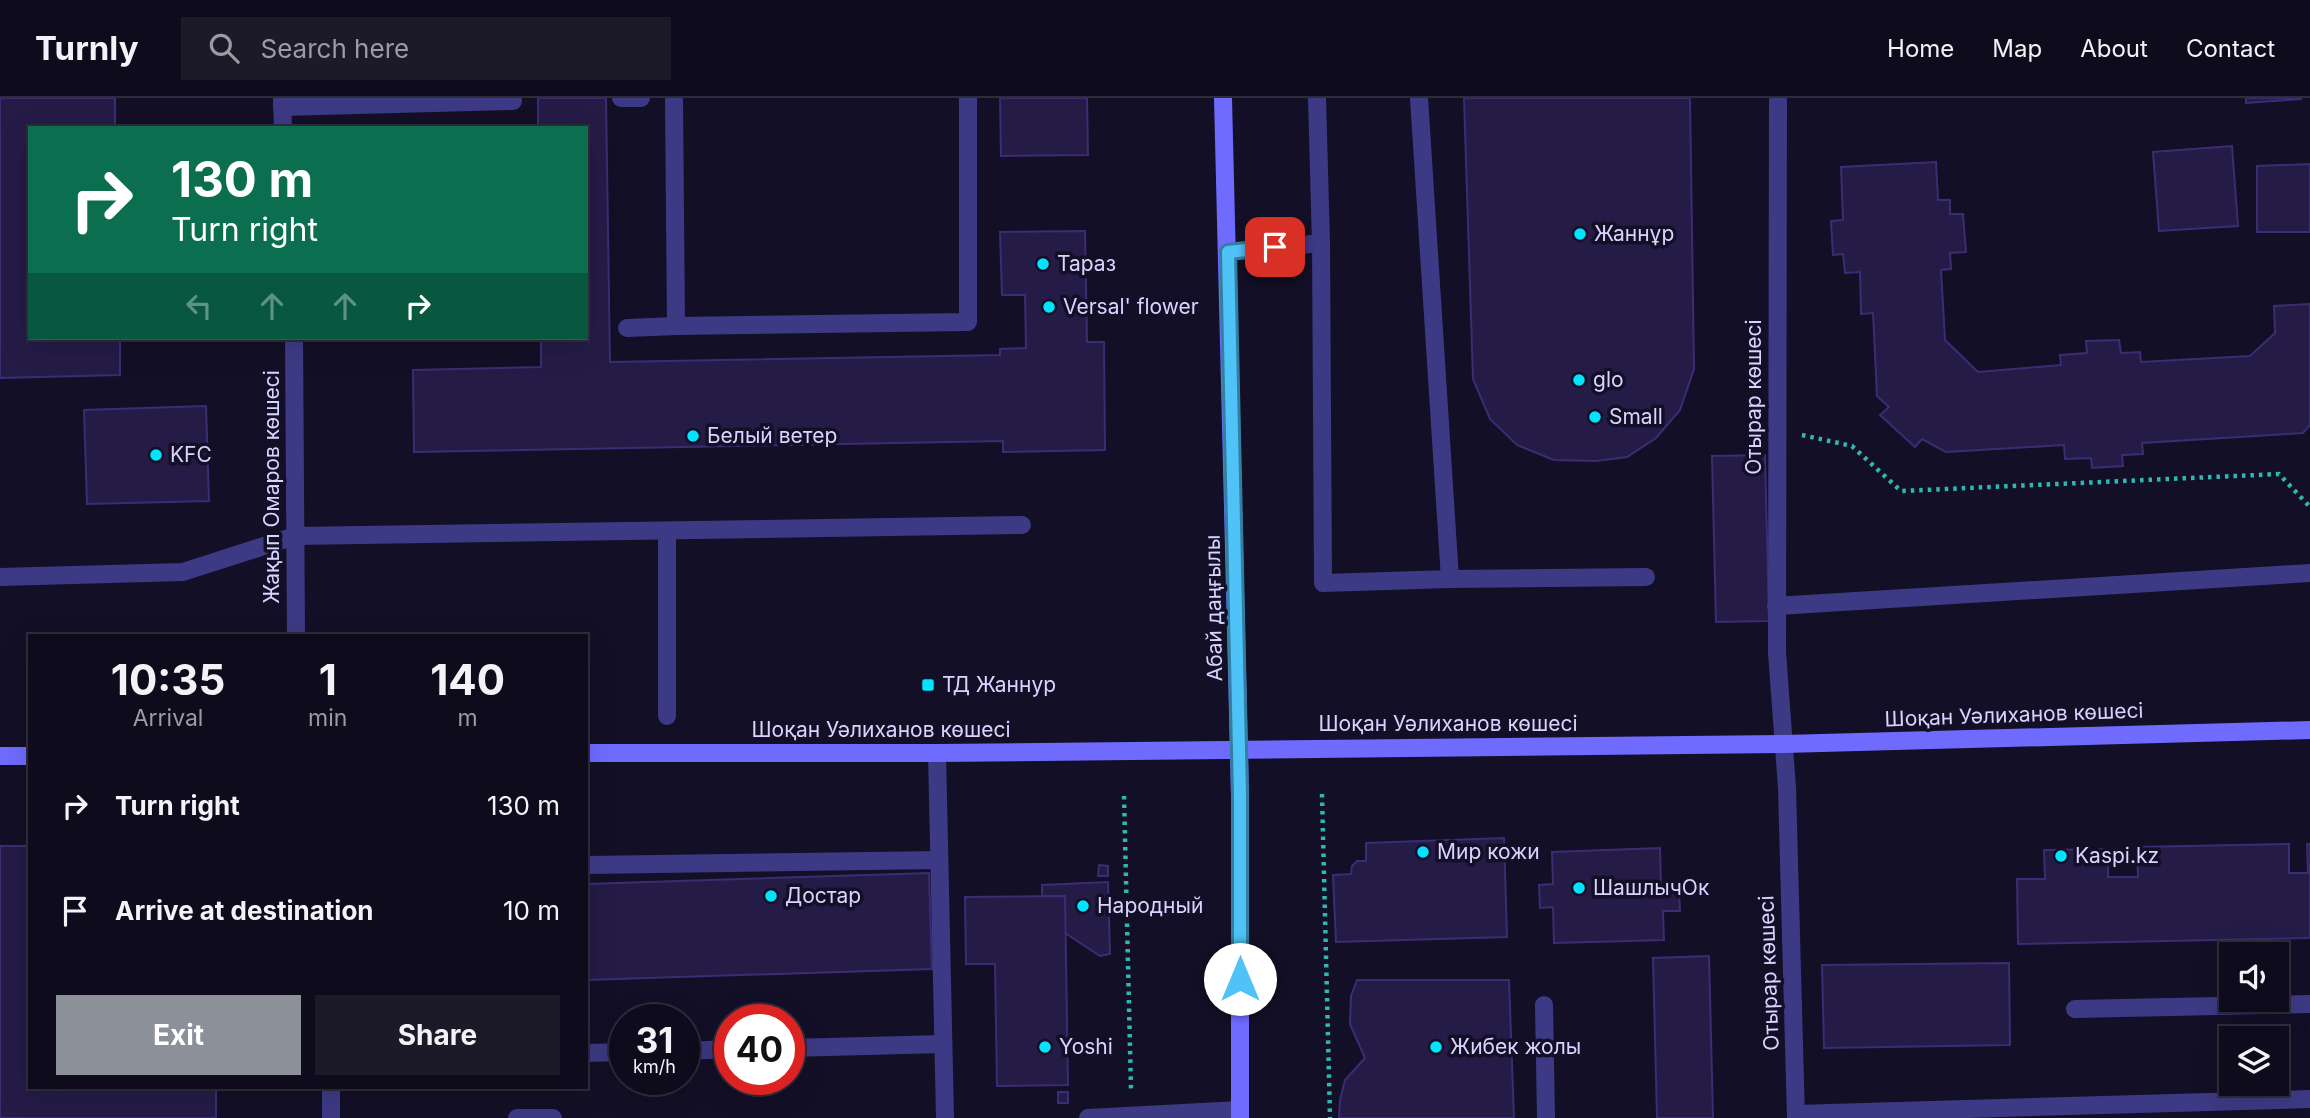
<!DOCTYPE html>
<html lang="en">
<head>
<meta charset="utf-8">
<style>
	body { margin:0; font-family:Inter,sans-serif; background:#1c1929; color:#f1f3f6; height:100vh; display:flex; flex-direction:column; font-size:26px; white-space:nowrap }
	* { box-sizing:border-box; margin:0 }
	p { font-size:23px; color:#9b9ba3 }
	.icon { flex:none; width:38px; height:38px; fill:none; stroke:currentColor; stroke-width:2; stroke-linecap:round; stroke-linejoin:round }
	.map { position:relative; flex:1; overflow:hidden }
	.sheet { position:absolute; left:28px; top:536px; width:560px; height:455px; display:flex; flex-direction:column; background:#0e0b1c; border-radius:0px; box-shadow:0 7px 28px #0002,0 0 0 2px #2e2b3b }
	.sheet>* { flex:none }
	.guide { position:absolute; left:28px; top:28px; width:560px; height:214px; border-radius:0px; box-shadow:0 7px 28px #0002,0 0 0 2px #2e2b3b; background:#0b6e4f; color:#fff; overflow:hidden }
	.tools { position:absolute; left:2219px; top:844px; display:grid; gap:14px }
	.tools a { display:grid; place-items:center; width:70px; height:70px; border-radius:0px; background:#0e0b1c; box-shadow:0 7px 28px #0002,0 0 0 2px #2e2b3b; font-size:35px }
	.speed { position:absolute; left:609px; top:906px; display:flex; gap:14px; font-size:35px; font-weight:700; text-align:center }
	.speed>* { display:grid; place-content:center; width:91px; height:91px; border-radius:50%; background:#0e0b1c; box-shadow:0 7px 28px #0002,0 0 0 2px #2e2b3b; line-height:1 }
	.speed small { font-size:18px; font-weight:400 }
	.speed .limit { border:10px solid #d22; background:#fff; color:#111 }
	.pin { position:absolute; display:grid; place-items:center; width:60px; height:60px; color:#fff; margin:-30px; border-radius:14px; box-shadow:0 4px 10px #0006 }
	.me { position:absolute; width:77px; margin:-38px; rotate:0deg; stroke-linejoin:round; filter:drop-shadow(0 0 5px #0008) }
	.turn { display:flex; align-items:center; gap:24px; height:147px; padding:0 28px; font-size:32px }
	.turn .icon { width:91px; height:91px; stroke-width:2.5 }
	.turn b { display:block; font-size:49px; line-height:60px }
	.lanes { display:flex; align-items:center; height:66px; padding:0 28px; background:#0003; justify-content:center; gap:35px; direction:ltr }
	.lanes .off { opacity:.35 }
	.eta { display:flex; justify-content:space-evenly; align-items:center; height:119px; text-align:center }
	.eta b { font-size:42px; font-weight:700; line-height:49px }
	.cta { display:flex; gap:14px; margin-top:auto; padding:14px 28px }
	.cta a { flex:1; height:80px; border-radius:0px; background:#8c9099; color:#fff; font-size:28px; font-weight:700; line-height:80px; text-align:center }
	.cta a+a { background:#1c1929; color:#f1f3f6 }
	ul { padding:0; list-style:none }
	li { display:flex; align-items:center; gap:21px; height:105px; padding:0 28px }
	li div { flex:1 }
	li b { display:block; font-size:26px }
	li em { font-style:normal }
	header { display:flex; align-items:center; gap:42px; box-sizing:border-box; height:98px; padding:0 35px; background:#0e0b1c; border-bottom:2px solid #2e2b3b }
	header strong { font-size:33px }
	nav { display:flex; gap:38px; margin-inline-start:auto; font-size:24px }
	.search { width:490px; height:63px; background:#1c1929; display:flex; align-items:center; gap:18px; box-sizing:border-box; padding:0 24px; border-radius:0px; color:#9b9ba3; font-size:26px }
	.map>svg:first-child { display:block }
	.building { fill:#241b47; stroke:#3b2d73; stroke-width:2 }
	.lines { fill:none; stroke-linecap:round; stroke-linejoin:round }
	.path { stroke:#2fb8b0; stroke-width:4.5; stroke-dasharray:3.5 5; stroke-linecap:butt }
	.lane { stroke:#3d3a85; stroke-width:18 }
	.street { stroke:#3d3a85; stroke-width:18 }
	.secondary { stroke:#6f6bff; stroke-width:18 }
	.route-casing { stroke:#337fa1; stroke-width:18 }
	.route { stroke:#4fc3f7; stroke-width:12 }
	.poi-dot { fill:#00e5ff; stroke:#130f26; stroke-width:2.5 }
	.labels { text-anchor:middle; stroke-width:7; stroke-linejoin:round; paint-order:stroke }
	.poi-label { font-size:21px; fill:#d9d4ff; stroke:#130f26; text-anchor:start }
	.street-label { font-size:21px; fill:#d9d4ff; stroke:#130f26 }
</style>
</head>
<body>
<header>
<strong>Turnly</strong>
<div class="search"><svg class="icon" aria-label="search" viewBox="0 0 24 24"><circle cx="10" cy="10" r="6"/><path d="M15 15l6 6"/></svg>Search here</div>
<nav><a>Home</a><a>Map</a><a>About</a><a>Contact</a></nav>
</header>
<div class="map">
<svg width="2310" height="1020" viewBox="0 0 2310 1020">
	<rect width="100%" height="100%" fill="#130f26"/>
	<g class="building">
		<path d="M 0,0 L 115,0 L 115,30 L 30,30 L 30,240 L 120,240 L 120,277 L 0,280 Z"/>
		<path d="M 538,0 L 606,0 L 610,264 L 1000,257 L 1000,251 L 1026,250 L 1025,197 L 1002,197 L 1000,134 L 1085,133 L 1087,244 L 1104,244 L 1105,352 L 1003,354 L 1003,343 L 414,354 L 413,272 L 541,269 L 541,240 L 586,240 L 586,30 L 538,30 Z"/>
		<path d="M 1000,0 L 1087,0 L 1088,57 L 1001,58 Z"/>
		<path d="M 1464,0 L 1690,0 L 1694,271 L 1680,312 L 1656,340 L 1627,359 L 1596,363 L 1554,362 L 1517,347 L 1490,321 L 1473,281 Z"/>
		<path d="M 2246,0 L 2301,0 L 2301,1 L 2246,5 Z"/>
		<path d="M 2232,48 L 2238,128 L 2159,133 L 2153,54 Z"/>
		<path d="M 1936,64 L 1938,102 L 1950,102 L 1950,116 L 1963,116 L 1966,154 L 1950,155 L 1951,171 L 1941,172 L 1945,242 L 1978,274 L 2061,267 L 2060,257 L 2087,255 L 2086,243 L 2119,242 L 2121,255 L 2140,254 L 2141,264 L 2250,258 L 2275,235 L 2274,208 L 2310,206 L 2310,327 L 2303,335 L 2142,345 L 2143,356 L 2122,357 L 2123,368 L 2092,370 L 2091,360 L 2065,361 L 2064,347 L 1946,354 L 1922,341 L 1915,349 L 1880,317 L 1889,309 L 1877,298 L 1873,215 L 1861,216 L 1860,174 L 1845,175 L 1843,156 L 1833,157 L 1831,123 L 1843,122 L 1841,69 Z"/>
		<path d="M 2310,66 L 2310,134 L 2257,134 L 2257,68 Z"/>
		<path d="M 206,308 L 209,403 L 87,406 L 84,312 Z"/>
		<path d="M 1765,357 L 1769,523 L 1716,524 L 1712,358 Z"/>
		<path d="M 1504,740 L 1507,839 L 1336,844 L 1333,777 L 1351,776 L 1352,768 L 1357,763 L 1366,763 L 1366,745 Z"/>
		<path d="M 2289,746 L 2289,775 L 2308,775 L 2307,746 L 2310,746 L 2310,840 L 2018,846 L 2017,781 L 2045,781 L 2044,752 L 2108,751 L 2108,779 L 2138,779 L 2137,749 Z"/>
		<path d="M 0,748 L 30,748 L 30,989 L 216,989 L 216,1020 L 0,1020 Z"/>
		<path d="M 1660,750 L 1661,793 L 1679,792 L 1680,813 L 1663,813 L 1664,842 L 1554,845 L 1553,809 L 1540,810 L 1539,787 L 1553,786 L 1552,754 Z"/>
		<path d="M 1099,767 L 1108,768 L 1108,778 L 1098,778 Z"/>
		<path d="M 929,775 L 932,871 L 586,882 L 586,786 Z"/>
		<path d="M 1108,784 L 1110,856 L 1100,858 L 1065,835 L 1065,798 L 1042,798 L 1042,787 Z"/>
		<path d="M 1065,798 L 1068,987 L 997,988 L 995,866 L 966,866 L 965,799 Z"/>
		<path d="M 1709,858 L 1713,1020 L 1657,1020 L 1653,860 Z"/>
		<path d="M 2009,865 L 2010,947 L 1824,950 L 1822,867 Z"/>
		<path d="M 1357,882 L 1509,882 L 1514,1020 L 1339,1020 L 1340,1002 L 1345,982 L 1365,960 L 1350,926 L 1351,898 Z"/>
		<rect x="1058" y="994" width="10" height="11"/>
	</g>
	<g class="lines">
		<g class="path">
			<path d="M 1802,337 L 1852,348 L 1901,393 L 2279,376 L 2310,409"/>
			<path d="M 1322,696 L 1330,1020"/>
			<path d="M 1124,698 L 1131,991"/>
		</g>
		<g class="lane">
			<path d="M 621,0 L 641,0"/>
			<path d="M 1317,0 L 1321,145 L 1323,485 L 1450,481 L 1646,479"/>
			<path d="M 1419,0 L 1450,481"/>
			<path d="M 282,9 L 513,3"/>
			<path d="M 1228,154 L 1321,145"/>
			<path d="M 676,228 L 968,224 L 968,0"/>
			<path d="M 627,230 L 676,228 L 674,0"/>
			<path d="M 667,433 L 667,618"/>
			<path d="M 0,479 L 183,474 L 295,438 L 1022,427"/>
			<path d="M 1776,508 L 2310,475"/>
			<path d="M 937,655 L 945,1020"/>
			<path d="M 586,767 L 939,762"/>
			<path d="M 1544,907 L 1546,1020"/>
			<path d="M 2075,911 L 2310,906"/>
			<path d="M 789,950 L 943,946"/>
			<path d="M 684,953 L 730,951"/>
			<path d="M 586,955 L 625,954"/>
			<path d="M 1796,1016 L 2310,1001"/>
			<path d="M 517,1020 L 553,1020"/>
			<path d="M 1088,1020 L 1240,1012"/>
		</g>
		<g class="street">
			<path d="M 282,0 L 283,30"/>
			<path d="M 1778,0 L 1777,554 L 1787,690 L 1796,1020"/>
			<path d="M 294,240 L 296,537"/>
			<path d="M 331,989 L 331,1020"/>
		</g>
		<g class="secondary">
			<path d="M 1223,0 L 1240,697 L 1240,1020"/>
			<path d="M 586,655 L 937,655 L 1784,646 L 2310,632"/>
			<path d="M 0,658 L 30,658"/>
		</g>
	</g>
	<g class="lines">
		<defs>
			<path id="route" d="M 1240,881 L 1240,697 L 1228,154 L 1275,149"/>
		</defs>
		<use href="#route" class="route-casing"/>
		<use href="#route" class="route"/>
	</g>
	<g class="poi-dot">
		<circle cx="1580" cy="136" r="7"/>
		<circle cx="1043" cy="166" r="7"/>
		<circle cx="1049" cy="209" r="7"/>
		<circle cx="1579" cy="282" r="7"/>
		<circle cx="1595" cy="319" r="7"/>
		<circle cx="693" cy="338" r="7"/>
		<circle cx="156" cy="357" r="7"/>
		<rect x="921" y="580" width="14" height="14" rx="3.5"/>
		<circle cx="1423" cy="754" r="7"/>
		<circle cx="2061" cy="758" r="7"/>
		<circle cx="1579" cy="790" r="7"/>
		<circle cx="771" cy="798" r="7"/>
		<circle cx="1083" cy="808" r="7"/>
		<circle cx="1045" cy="949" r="7"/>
		<circle cx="1436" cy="949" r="7"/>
	</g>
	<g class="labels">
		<g class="poi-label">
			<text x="1594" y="143">Жаннұр</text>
			<text x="1057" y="173">Тараз</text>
			<text x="1063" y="216">Versal' flower</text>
			<text x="1593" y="289">glo</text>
			<text x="1609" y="326">Small</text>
			<text x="707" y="345">Белый ветер</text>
			<text x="170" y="364">KFC</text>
			<text x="942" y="594">ТД Жаннур</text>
			<text x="1437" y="761">Мир кожи</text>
			<text x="2075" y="765">Kaspi.kz</text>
			<text x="1593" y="797">ШашлычОк</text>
			<text x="785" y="805">Достар</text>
			<text x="1097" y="815">Народный</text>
			<text x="1059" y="956">Yoshi</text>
			<text x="1450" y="956">Жибек жолы</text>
		</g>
		<g class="street-label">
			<text transform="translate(1754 299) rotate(-90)" y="7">Отырар көшесі</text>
			<text transform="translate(272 389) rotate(-90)" y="7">Жақып Омаров көшесі</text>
			<text transform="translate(1214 510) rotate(-91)" y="7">Абай даңғылы</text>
			<text transform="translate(2014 617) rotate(-2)" y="7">Шоқан Уәлиханов көшесі</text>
			<text x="1448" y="633">Шоқан Уәлиханов көшесі</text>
			<text x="881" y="639">Шоқан Уәлиханов көшесі</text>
			<text transform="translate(1769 875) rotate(-92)" y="7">Отырар көшесі</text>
		</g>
	</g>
</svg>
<div class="tools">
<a><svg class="icon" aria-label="sound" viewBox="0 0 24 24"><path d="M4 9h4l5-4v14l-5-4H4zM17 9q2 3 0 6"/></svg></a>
<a><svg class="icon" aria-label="layers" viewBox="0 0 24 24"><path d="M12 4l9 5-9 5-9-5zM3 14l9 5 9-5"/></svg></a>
</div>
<div class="speed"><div>31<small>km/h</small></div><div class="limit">40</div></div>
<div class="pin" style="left:1275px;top:149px;background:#d93025"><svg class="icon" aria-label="arrive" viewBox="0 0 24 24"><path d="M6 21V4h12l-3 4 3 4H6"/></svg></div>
<svg class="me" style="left:1240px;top:881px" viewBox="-20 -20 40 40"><circle r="19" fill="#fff"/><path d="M0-13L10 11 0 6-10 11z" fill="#4fc3f7"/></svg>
<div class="guide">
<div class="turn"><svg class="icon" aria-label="right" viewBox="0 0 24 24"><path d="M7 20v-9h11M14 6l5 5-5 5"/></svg><div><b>130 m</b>Turn right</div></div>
<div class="lanes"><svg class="icon off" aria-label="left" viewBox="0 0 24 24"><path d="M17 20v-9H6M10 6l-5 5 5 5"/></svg><svg class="icon off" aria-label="ahead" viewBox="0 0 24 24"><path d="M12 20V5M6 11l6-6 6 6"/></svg><svg class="icon off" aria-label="ahead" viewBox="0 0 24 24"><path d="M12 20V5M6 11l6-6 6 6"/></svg><svg class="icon" aria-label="right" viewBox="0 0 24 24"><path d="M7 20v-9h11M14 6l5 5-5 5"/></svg></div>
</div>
<section class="sheet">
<div class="eta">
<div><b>10:35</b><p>Arrival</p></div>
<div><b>1</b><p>min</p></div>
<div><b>140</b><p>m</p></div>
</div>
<ul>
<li><svg class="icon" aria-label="right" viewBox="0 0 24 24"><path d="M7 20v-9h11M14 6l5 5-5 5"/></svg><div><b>Turn right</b></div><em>130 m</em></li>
<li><svg class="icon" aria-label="arrive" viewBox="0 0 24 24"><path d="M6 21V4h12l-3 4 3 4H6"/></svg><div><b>Arrive at destination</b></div><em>10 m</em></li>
</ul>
<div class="cta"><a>Exit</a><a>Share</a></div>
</section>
</div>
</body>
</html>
